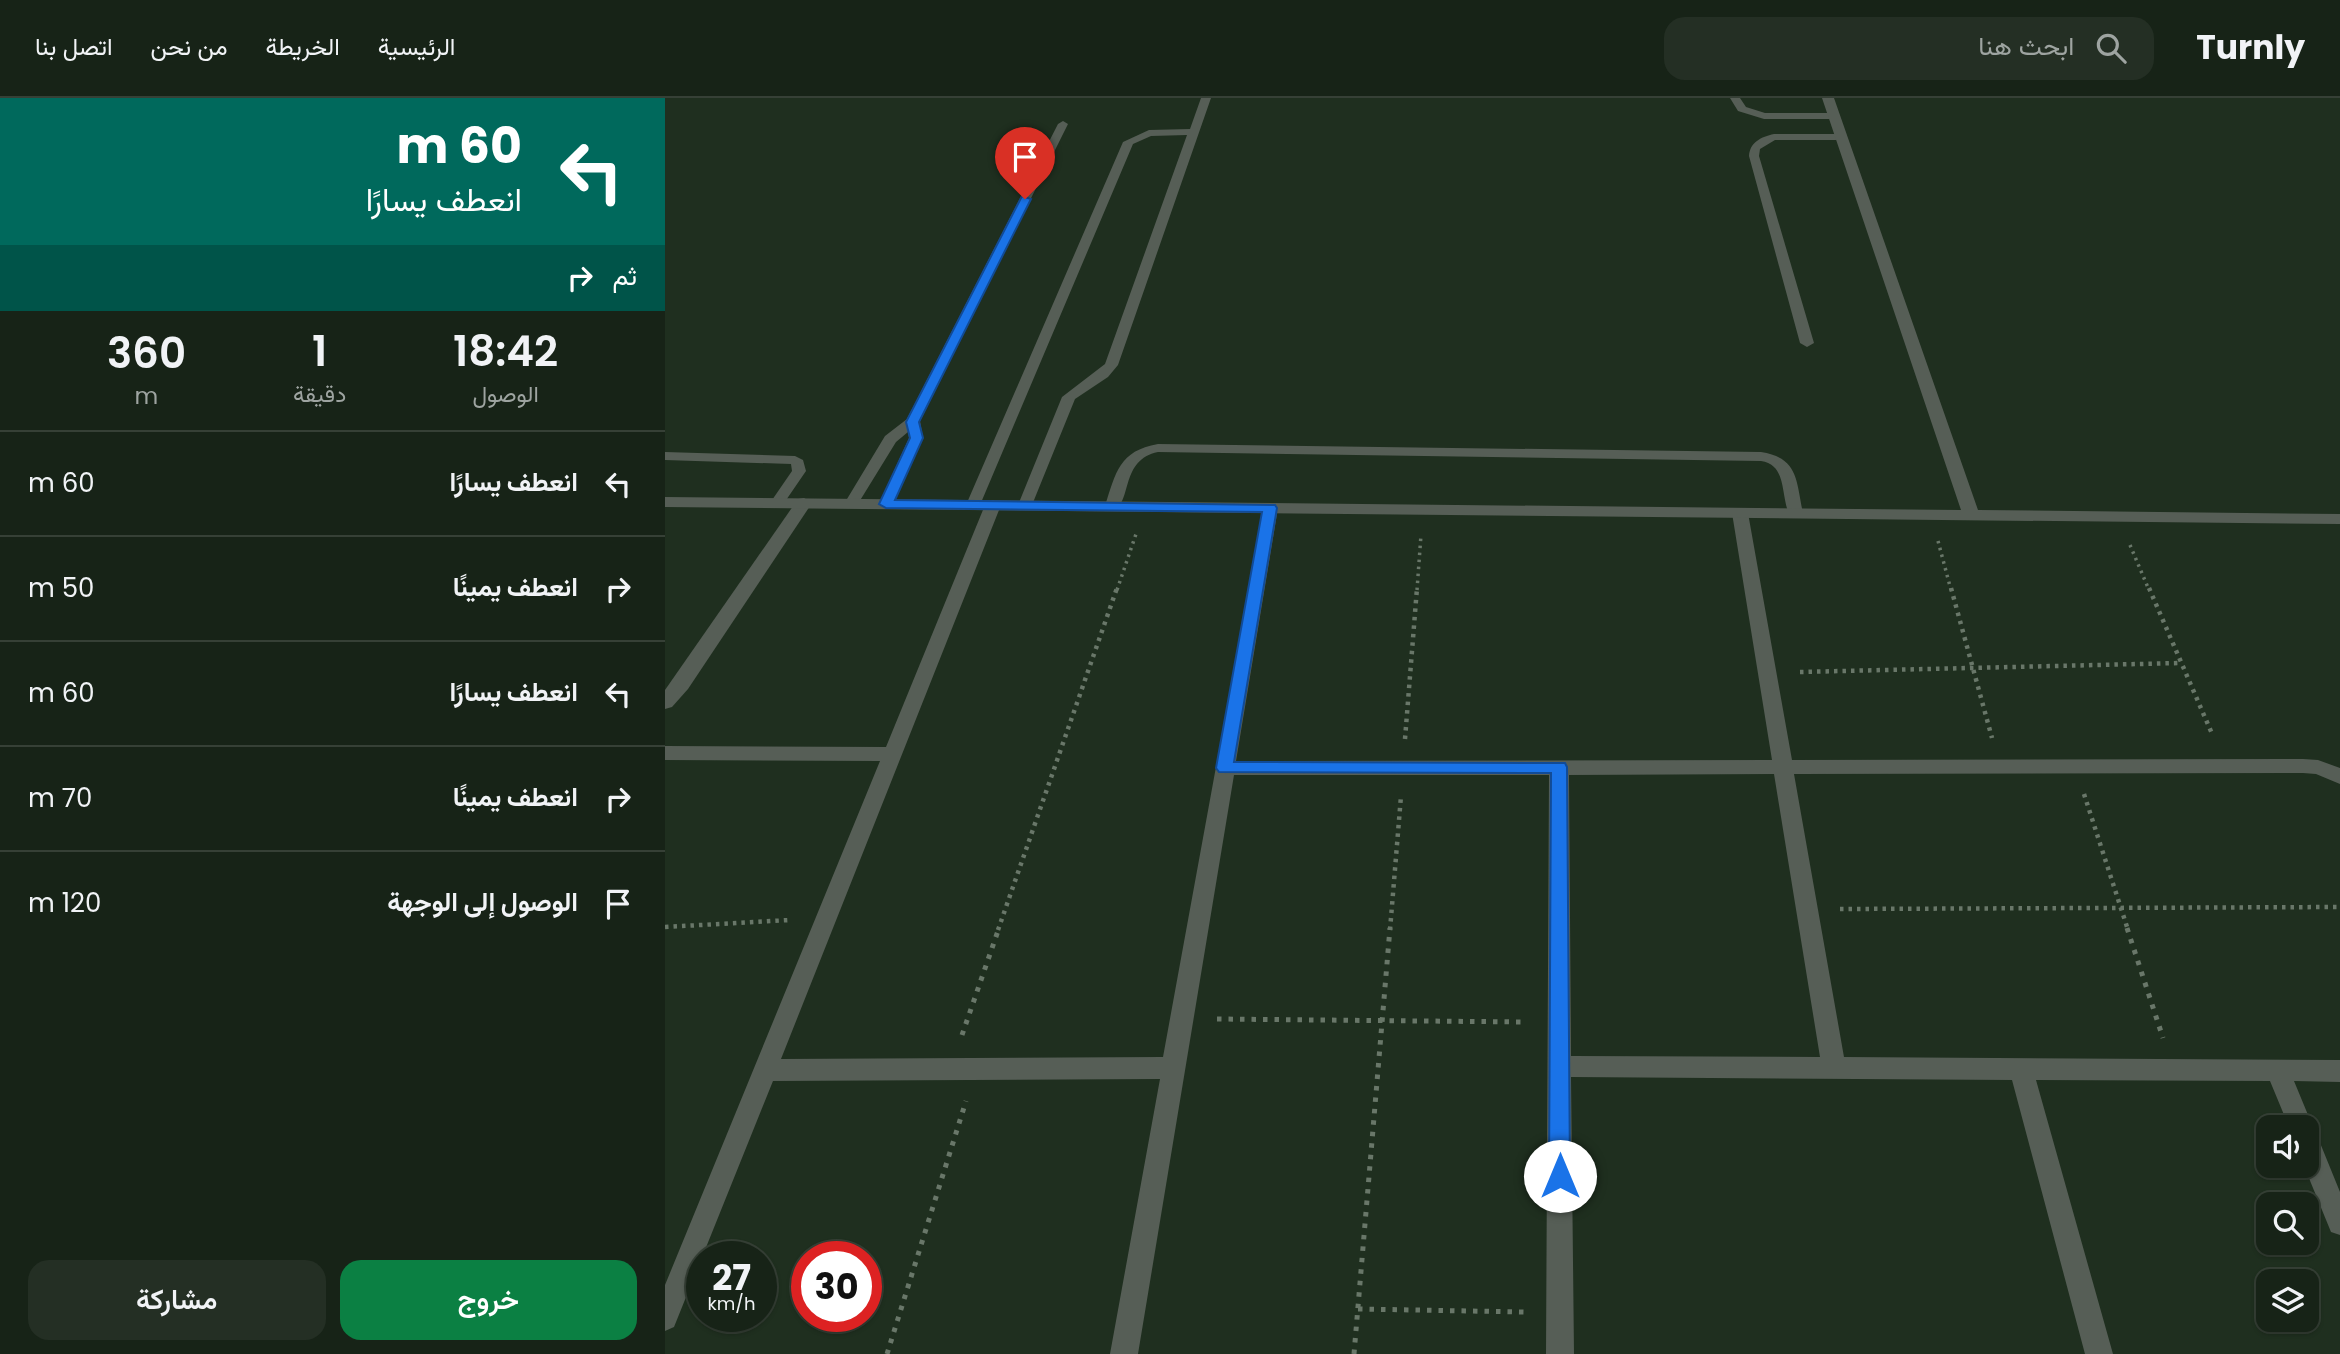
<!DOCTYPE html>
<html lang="ar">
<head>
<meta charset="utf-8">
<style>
	body { margin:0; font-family:Poppins,Vazirmatn,sans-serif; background:#242f24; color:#f1f3f6; direction:rtl; height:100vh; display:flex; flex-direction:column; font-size:26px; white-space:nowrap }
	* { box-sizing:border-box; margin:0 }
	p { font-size:23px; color:#9ea4a1 }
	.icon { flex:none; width:38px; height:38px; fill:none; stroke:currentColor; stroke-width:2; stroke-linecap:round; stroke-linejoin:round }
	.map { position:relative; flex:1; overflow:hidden; direction:ltr }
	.panel { display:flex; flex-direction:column; background:#172317; width:665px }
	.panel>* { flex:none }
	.guide { background:#00695c; color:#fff; overflow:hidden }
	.controls { position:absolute; left:1591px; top:1017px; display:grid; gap:14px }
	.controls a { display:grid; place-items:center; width:63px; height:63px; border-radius:14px; background:#172317; box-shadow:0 2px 5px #0004,0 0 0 2px #364036; font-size:35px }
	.speed { position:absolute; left:21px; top:1143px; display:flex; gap:14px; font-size:35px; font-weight:700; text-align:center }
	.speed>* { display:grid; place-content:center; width:91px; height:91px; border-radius:50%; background:#172317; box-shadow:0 2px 5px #0004,0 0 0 2px #364036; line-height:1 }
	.speed small { font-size:18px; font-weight:400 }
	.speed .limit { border:10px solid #d22; background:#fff; color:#111 }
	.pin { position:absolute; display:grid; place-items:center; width:60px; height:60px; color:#fff; margin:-72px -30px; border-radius:50% 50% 50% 0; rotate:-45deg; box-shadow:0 0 7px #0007 }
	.pin .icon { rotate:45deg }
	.me { position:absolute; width:77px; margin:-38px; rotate:0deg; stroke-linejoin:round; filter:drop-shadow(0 0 5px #0008) }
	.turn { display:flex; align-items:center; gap:24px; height:147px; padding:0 28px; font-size:32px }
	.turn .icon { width:91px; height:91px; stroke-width:2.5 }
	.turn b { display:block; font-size:49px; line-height:60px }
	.then { display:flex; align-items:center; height:66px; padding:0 28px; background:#0003; gap:14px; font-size:26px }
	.eta { display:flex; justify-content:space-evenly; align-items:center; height:119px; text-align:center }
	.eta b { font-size:42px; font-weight:600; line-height:49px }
	.cta { display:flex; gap:14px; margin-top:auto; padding:14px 28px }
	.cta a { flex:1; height:80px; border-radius:21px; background:#0b8043; color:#fff; font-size:28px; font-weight:600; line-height:80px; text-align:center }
	.cta a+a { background:#242f24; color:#f1f3f6 }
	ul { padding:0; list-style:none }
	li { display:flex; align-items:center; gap:21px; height:105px; padding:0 28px; border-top:2px solid #364036 }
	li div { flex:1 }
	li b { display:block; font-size:26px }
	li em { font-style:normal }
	header { display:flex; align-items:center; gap:42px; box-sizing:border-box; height:98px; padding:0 35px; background:#172317; border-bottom:2px solid #364036 }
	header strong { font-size:33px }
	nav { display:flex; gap:38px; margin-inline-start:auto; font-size:24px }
	.search { width:490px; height:63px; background:#242f24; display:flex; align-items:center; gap:18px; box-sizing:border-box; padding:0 24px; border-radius:21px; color:#9ea4a1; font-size:26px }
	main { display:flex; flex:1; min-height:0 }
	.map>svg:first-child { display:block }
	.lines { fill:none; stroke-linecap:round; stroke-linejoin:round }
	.path-far2 { stroke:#697769; stroke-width:3.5; stroke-dasharray:2.5 4.5; stroke-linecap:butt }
	.path-far1 { stroke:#697769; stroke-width:4.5; stroke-dasharray:3.5 5; stroke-linecap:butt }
	.path { stroke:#697769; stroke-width:5; stroke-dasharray:4.5 7; stroke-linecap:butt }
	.service { fill:#565e56; fill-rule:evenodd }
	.minor { fill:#565e56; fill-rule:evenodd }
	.tertiary { fill:#565e56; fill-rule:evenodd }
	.route { fill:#1a73e8; stroke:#114b97; stroke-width:2 }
</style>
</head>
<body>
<header>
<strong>Turnly</strong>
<div class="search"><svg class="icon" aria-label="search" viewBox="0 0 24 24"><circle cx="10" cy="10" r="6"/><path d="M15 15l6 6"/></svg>ابحث هنا</div>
<nav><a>الرئيسية</a><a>الخريطة</a><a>من نحن</a><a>اتصل بنا</a></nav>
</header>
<main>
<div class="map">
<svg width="1675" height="1256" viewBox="0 0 1675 1256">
	<rect width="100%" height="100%" fill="#1f2f1f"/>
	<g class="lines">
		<g class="path-far2">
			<path d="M 1273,443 L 1286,492"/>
			<path d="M 1465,447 L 1484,492"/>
			<path d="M 452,492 L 471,436"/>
			<path d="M 752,492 L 756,437"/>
		</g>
		<g class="path-far1">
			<path d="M 1286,490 L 1327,640"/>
			<path d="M 1484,490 L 1548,638"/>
			<path d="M 1135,574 L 1516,565"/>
			<path d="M 740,641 L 752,490"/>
			<path d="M 1419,696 L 1463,832"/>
			<path d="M 1175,811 L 1675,809"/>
			<path d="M 0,829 L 125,822"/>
			<path d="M 333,832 L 452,490"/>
			<path d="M 725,832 L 736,698"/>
		</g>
		<g class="path">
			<path d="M 1462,830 L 1498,940"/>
			<path d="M 552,921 L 862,924"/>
			<path d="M 297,937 L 334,830"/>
			<path d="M 693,1211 L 860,1214"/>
			<path d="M 222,1256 L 301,1003"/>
			<path d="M 689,1256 L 725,830"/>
		</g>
		<g class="service">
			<path d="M 536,0 L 546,0 L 453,267 L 443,279 L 410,301 L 367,407 L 365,410 L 355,410 L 353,407 L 397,299 L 440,266 L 522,37 L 486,38 L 468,46 L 315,407 L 313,410 L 303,410 L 301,407 L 458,44 L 484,32 L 525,31 Z"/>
			<path d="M 1065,0 L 1075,0 L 1081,9 L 1100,15 L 1170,15 L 1175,18 L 1170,21 L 1099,21 L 1073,13 Z"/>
			<path d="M 398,23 L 403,26 L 255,323 L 258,340 L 228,406 L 221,411 L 214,406 L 244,340 L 243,334 L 231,344 L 191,409 L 181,409 L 179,406 L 220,338 L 242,321 L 393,26 Z"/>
			<path d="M 1109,36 L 1177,36 L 1182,39 L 1177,42 L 1110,42 L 1095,51 L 1094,58 L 1149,245 L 1142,249 L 1135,245 L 1084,58 C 1085,44 1096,39 1109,36 Z"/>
			<path d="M 493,346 L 1096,354 C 1134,360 1131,383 1138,415 L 1130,420 L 1125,418 C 1115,399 1123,367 1096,363 L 493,354 C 454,362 468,406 447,413 L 442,411 L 440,408 C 451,374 454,353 493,346 Z"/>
			<path d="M 0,354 L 130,358 L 138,362 L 141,373 L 117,408 L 112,410 L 105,405 L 127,373 L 126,366 L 0,362 Z"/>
		</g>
		<g class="minor">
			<path d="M 139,400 L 147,405 L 23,591 L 7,609 L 0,611 L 0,592 L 133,401 Z"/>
			<path d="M 328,402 L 336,407 L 116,961 L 498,959 L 599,406 L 605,405 L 613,410 L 571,663 L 1107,662 L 1067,415 L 1075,410 L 1083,415 L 1127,662 L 1638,661 L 1653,662 L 1675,670 L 1675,686 L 1651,676 L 1638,675 L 1129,676 L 1179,959 L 1675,962 L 1675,984 L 1629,983 L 1648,1029 L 1646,1033 L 1651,1035 L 1675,1094 L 1675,1137 L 1666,1134 L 1639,1068 L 1642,1029 L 1624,1029 L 1605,983 L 1371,982 L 1448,1256 L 1420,1256 L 1347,982 L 906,979 L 909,1256 L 881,1256 L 884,677 L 569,677 L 473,1256 L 445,1256 L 495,981 L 108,983 L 9,1229 L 0,1233 L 0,1187 L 215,663 L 0,662 L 0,648 L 221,649 L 320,407 ZM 1109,676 L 1155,959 L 906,958 L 904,677 Z"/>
		</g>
		<path class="tertiary" d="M 1157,0 L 1169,0 L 1313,412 L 1675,416 L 1675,426 L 0,409 L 0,399 L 1296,412 Z"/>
	</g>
	<path class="route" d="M 357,98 L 366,101 L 254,324 L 258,340 L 230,402 L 610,407 L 612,410 L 569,664 L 900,665 L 902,669 L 905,1078 L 902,1085 L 895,1088 L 887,1085 L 884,1078 L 886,675 L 554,674 L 551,670 L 597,414 L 221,410 L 214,406 L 245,340 L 241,324 Z"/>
</svg>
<div class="controls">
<a><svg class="icon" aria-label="sound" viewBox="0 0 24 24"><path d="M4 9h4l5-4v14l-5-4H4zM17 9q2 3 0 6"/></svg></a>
<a><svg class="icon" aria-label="search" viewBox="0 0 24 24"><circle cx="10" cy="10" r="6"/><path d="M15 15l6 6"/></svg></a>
<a><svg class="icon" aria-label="layers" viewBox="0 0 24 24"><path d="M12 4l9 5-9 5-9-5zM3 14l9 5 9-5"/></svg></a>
</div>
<div class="speed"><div>27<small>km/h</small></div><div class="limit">30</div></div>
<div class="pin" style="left:360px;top:101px;background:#d93025"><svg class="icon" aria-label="arrive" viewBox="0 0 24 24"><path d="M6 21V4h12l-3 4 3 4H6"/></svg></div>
<svg class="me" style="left:895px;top:1078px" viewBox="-20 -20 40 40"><circle r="19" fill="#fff"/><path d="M0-13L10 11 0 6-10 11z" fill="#1a73e8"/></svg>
</div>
<section class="panel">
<div class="guide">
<div class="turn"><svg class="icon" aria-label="left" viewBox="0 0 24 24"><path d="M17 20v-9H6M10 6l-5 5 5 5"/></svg><div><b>60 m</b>انعطف يسارًا</div></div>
<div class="then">ثم<svg class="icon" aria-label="right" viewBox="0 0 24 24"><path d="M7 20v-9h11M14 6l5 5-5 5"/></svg></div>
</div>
<div class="eta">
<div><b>18:42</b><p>الوصول</p></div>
<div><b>1</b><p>دقيقة</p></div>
<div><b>360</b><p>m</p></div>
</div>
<ul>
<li><svg class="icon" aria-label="left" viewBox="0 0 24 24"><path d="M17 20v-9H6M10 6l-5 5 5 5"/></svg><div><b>انعطف يسارًا</b></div><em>60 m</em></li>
<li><svg class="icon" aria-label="right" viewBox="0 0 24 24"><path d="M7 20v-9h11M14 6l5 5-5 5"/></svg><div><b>انعطف يمينًا</b></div><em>50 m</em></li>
<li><svg class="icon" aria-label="left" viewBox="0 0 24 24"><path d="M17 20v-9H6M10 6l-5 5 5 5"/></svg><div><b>انعطف يسارًا</b></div><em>60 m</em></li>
<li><svg class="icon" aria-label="right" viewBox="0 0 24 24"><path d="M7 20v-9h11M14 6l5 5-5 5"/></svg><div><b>انعطف يمينًا</b></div><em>70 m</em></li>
<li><svg class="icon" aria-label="arrive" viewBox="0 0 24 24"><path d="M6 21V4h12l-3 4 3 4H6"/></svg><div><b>الوصول إلى الوجهة</b></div><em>120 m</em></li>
</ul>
<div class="cta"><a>خروج</a><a>مشاركة</a></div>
</section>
</main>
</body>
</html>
